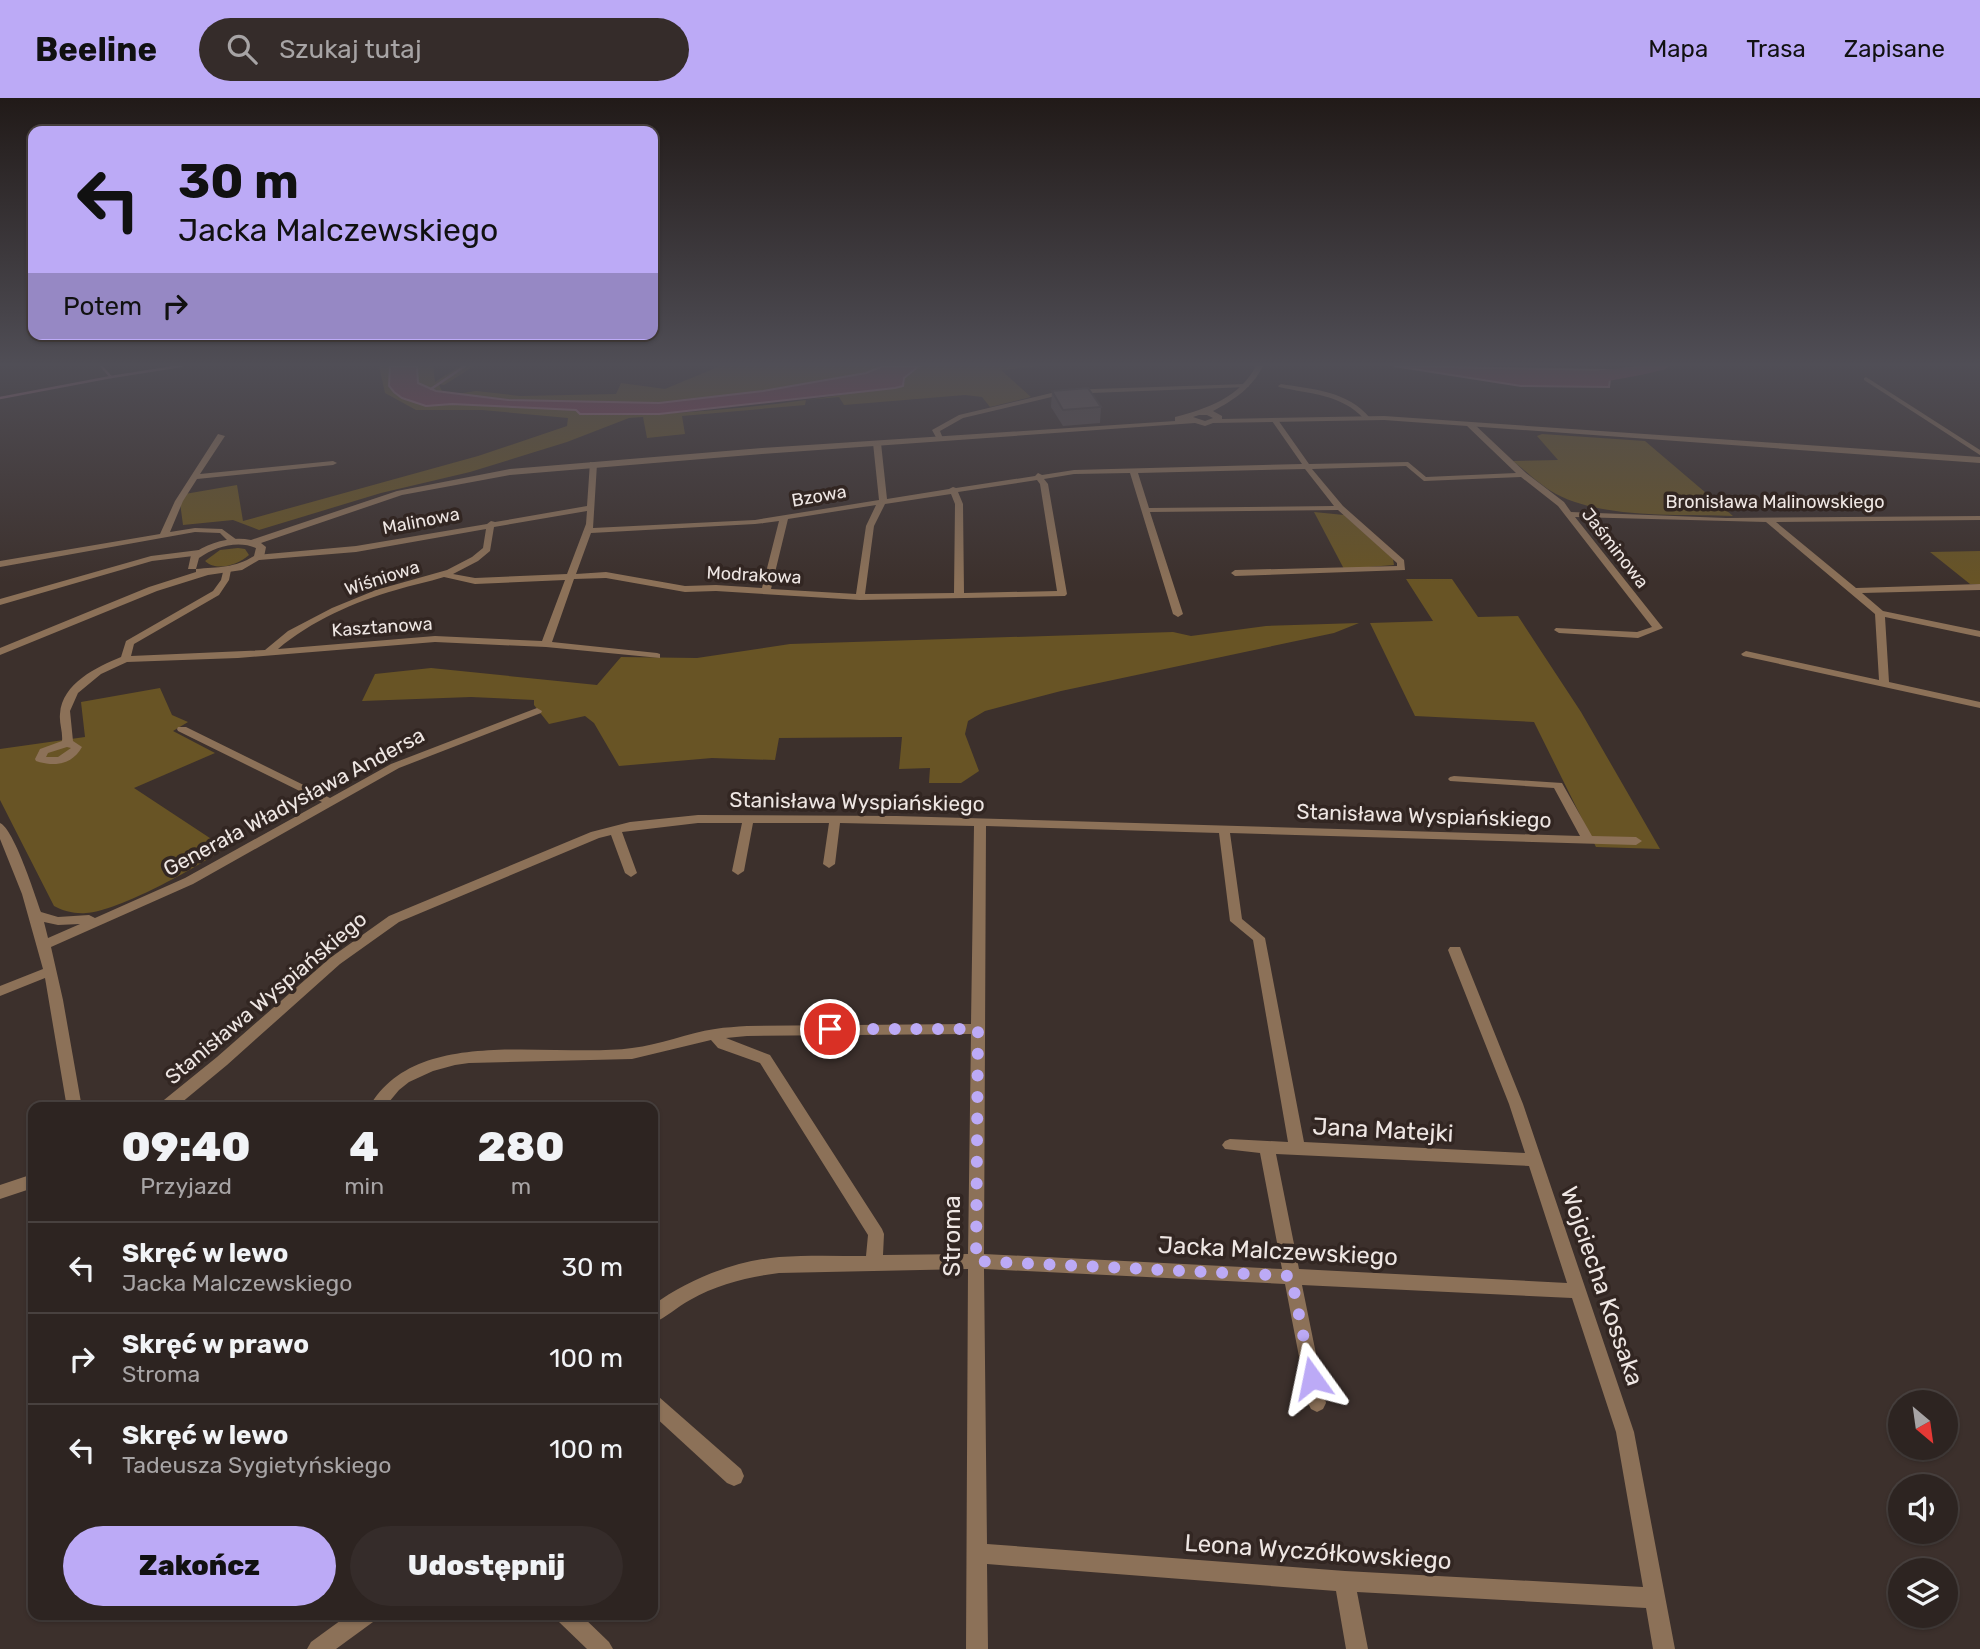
<!DOCTYPE html>
<html lang="pl">
<head>
<meta charset="utf-8">
<style>
	body { margin:0; font-family:Rubik,sans-serif; background:#352c2a; color:#f1f3f6; height:100vh; display:flex; flex-direction:column; font-size:26px; white-space:nowrap }
	* { box-sizing:border-box; margin:0 }
	p { font-size:23px; color:#a7a4a5 }
	.icon { flex:none; width:38px; height:38px; fill:none; stroke:currentColor; stroke-width:2; stroke-linecap:round; stroke-linejoin:round }
	.map { position:relative; flex:1; overflow:hidden }
	.sheet { position:absolute; left:28px; top:1004px; width:630px; height:518px; display:flex; flex-direction:column; background:#2d2421; border-radius:14px; box-shadow:0 2px 5px #0004,0 0 0 2px #48413f }
	.sheet>* { flex:none }
	.hud { position:absolute; left:28px; top:28px; width:630px; height:214px; border-radius:14px; box-shadow:0 2px 5px #0004,0 0 0 2px #48413f; background:#bcaaf6; color:#111; overflow:hidden }
	.needle { width:46px; rotate:151deg }
	.tools { position:absolute; left:1888px; top:1292px; display:grid; gap:14px }
	.tools a { display:grid; place-items:center; width:70px; height:70px; border-radius:50%; background:#2d2421; box-shadow:0 2px 5px #0004,0 0 0 2px #48413f; font-size:35px }
	.pin { position:absolute; display:grid; place-items:center; width:60px; height:60px; color:#fff; margin:-30px; border:4px solid #fff; border-radius:50%; box-shadow:0 2px 7px #0007 }
	.me { position:absolute; width:77px; margin:-38px; rotate:348deg; stroke-linejoin:round; filter:drop-shadow(0 0 5px #0008) }
	.turn { display:flex; align-items:center; gap:24px; height:147px; padding:0 35px; font-size:32px }
	.turn .icon { width:91px; height:91px; stroke-width:2.5 }
	.turn b { display:block; font-size:49px; line-height:60px }
	.then { display:flex; align-items:center; height:66px; padding:0 35px; background:#0003; gap:14px; font-size:26px }
	.eta { display:flex; justify-content:space-evenly; align-items:center; height:119px; text-align:center }
	.eta b { font-size:42px; font-weight:800; line-height:49px }
	.button { display:flex; gap:14px; margin-top:auto; padding:14px 35px }
	.button a { flex:1; height:80px; border-radius:42px; background:#bcaaf6; color:#111; font-size:28px; font-weight:800; line-height:80px; text-align:center }
	.button a+a { background:#352c2a; color:#f1f3f6 }
	ul { padding:0; list-style:none }
	li { display:flex; align-items:center; gap:21px; height:91px; padding:0 35px; border-top:2px solid #48413f }
	li div { flex:1 }
	li b { display:block; font-size:26px }
	li em { font-style:normal }
	header { display:flex; align-items:center; gap:42px; box-sizing:border-box; height:98px; padding:0 35px; background:#bcaaf6; color:#111 }
	header strong { font-size:33px }
	nav { display:flex; gap:38px; margin-inline-start:auto; font-size:24px }
	.search { width:490px; height:63px; background:#352c2a; display:flex; align-items:center; gap:18px; box-sizing:border-box; padding:0 24px; border-radius:38px; color:#a7a4a5; font-size:26px }
	.map>svg:first-child { display:block }
	.green { fill:#685425 }
	.water { fill:#8a3c58; stroke:#a86f82; stroke-width:2 }
	.lines { fill:none; stroke-linecap:round; stroke-linejoin:round }
	.stream { stroke:#a86f82; stroke-width:2.5 }
	.river { fill:#8a3c58; fill-rule:evenodd }
	.minor { fill:#8c7158; fill-rule:evenodd }
	.tertiary { fill:#8c7158; fill-rule:evenodd }
	.wall { fill:#574b4a }
	.building { fill:#655756; stroke:#473d3c; stroke-width:2 }
	.route { stroke:#bcaaf6; stroke-width:12; stroke-dasharray:0 21.6 }
	.labels { text-anchor:middle; stroke-width:7; stroke-linejoin:round; paint-order:stroke }
	.far-street-label { font-size:18px; fill:#eee6e3; stroke:#322622 }
	.street-label { font-size:21px; fill:#eee6e3; stroke:#322622 }
	.near-street-label { font-size:24px; fill:#eee6e3; stroke:#322622 }
</style>
</head>
<body>
<header>
<strong>Beeline</strong>
<div class="search"><svg class="icon" aria-label="search" viewBox="0 0 24 24"><circle cx="10" cy="10" r="6"/><path d="M15 15l6 6"/></svg>Szukaj tutaj</div>
<nav><a>Mapa</a><a>Trasa</a><a>Zapisane</a></nav>
</header>
<div class="map">
<svg width="1980" height="1551" viewBox="0 0 1980 1551">
	<rect width="100%" height="100%" fill="#3c302c"/>
	<g class="green">
		<path d="M 379,268 L 390,268 L 389,288 L 394,294 L 402,300 L 426,308 L 452,306 L 576,312 L 580,316 C 607,312 633,318 660,316 C 742,311 825,302 905,285 L 904,281 L 919,268 L 1041,268 L 1001,272 L 1031,299 L 990,309 L 982,299 L 965,297 L 844,307 L 839,299 L 806,302 L 805,307 L 682,318 L 685,336 L 647,340 L 643,319 L 629,320 L 567,344 L 470,374 L 381,395 L 259,432 L 233,422 L 183,427 L 179,397 L 237,387 L 243,423 L 478,358 L 567,328 L 568,320 L 482,312 L 416,312 L 385,295 Z"/>
		<path d="M 417,268 L 433,268 L 435,284 L 460,268 L 474,268 L 444,287 L 439,286 L 442,294 L 418,285 Z"/>
		<path d="M 720,268 L 883,268 L 866,275 L 763,293 L 659,305 L 508,302 L 456,296 L 476,293 L 520,298 L 616,296 L 621,285 L 665,291 Z"/>
		<path d="M 1542,336 L 1645,343 L 1733,418 C 1680,416 1603,421 1556,396 C 1541,388 1527,374 1513,363 L 1558,362 L 1537,338 Z"/>
		<path d="M 1314,414 L 1344,417 L 1393,461 L 1394,467 L 1344,471 Z"/>
		<path d="M 238,450 L 245,451 L 249,457 C 238,467 216,474 205,463 L 220,452 Z"/>
		<path d="M 1980,453 L 1980,486 L 1970,486 L 1930,454 Z"/>
		<path d="M 1406,481 L 1452,481 L 1478,519 L 1518,518 L 1581,614 L 1660,751 L 1596,749 L 1534,624 L 1415,618 L 1370,525 L 1433,523 Z"/>
		<path d="M 1359,525 L 1334,535 L 1061,593 L 985,613 L 968,623 L 965,636 L 979,673 L 961,685 L 929,685 L 930,670 L 899,671 L 902,639 L 779,640 L 775,662 L 712,660 L 619,668 L 594,625 L 585,618 L 549,626 L 534,607 L 534,602 L 471,599 L 362,603 L 375,576 L 431,570 L 597,587 L 621,559 L 697,560 L 790,546 L 1173,534 L 1191,538 L 1266,528 Z"/>
		<path d="M 160,590 L 172,617 L 188,624 L 173,633 L 215,655 L 134,690 L 225,750 C 196,770 119,813 86,815 C 75,816 63,813 54,808 L 0,702 L 0,651 L 85,639 L 81,604 Z"/>
	</g>
	<g class="water">
		<path d="M 390,268 L 417,268 L 418,285 L 436,293 L 508,302 L 659,305 L 763,293 L 866,275 L 883,268 L 919,268 L 904,280 L 903,288 L 895,290 L 659,316 L 580,316 L 576,312 L 452,306 L 426,308 L 402,300 L 394,294 L 389,288 Z"/>
		<path d="M 1394,268 L 1611,272 L 1609,289 L 1521,288 Z"/>
	</g>
	<g class="lines">
		<g class="stream">
			<path d="M 111,279 L 181,268"/>
			<path d="M 431,291 L 465,268"/>
			<path d="M 0,300 L 111,279 L 101,268"/>
		</g>
		<path class="river" d="M 1636,268 L 1670,268 L 1663,272 C 1642,276 1580,293 1565,279 C 1569,275 1624,270 1636,268 Z"/>
		<g class="minor">
			<path d="M 1866,279 L 1980,352 L 1980,357 L 1864,282 L 1864,280 Z"/>
			<path d="M 1246,286 L 1249,288 L 1248,289 L 1064,296 L 963,320 L 940,333 L 944,343 L 938,343 L 932,332 L 959,317 L 1064,292 Z"/>
			<path d="M 1281,286 C 1312,291 1348,293 1370,320 L 1364,321 C 1342,296 1309,296 1279,289 L 1278,288 Z"/>
			<path d="M 1276,321 L 1278,322 L 1309,366 L 1408,364 L 1426,379 L 1516,375 L 1466,327 L 1473,325 L 1526,375 L 1564,404 L 1571,414 L 1726,420 L 1980,418 L 1980,422 L 1776,424 L 1856,490 L 1980,486 L 1980,492 L 1862,495 L 1883,513 L 1980,533 L 1980,539 L 1885,519 L 1889,584 L 1980,604 L 1980,610 L 1743,558 L 1741,556 L 1746,553 L 1879,582 L 1875,516 L 1766,424 L 1575,419 L 1663,530 L 1638,540 L 1559,535 L 1554,532 L 1556,530 L 1637,534 L 1652,529 L 1558,408 L 1521,379 L 1424,383 L 1406,368 L 1312,371 L 1343,408 L 1404,462 L 1405,472 L 1235,478 L 1231,475 L 1235,472 L 1397,468 L 1397,465 L 1338,412 L 1150,414 L 1183,516 L 1178,519 L 1173,516 L 1130,375 L 1074,376 L 1044,381 L 1048,386 L 1067,496 L 1065,498 L 860,502 L 716,493 L 685,494 L 606,480 L 574,481 L 552,544 L 657,555 L 660,556 L 660,560 L 546,549 L 435,544 L 238,560 L 127,564 L 101,576 L 78,595 L 70,613 L 73,643 L 82,649 C 72,667 54,669 36,663 L 35,661 L 40,651 L 62,643 C 63,634 59,625 60,616 C 62,585 97,569 121,559 L 126,543 L 213,493 L 221,482 L 224,470 L 231,472 L 229,482 L 219,497 L 134,546 L 131,558 L 265,552 L 288,533 L 332,510 L 376,492 L 447,472 L 472,459 L 483,450 L 486,431 L 356,454 L 259,462 L 256,461 L 256,457 L 356,448 L 487,426 L 491,423 L 495,424 L 587,408 L 590,364 L 597,366 L 593,430 L 755,422 L 879,402 L 873,345 L 877,343 L 881,345 L 887,401 L 949,391 L 953,389 L 956,390 L 1035,378 L 1038,375 L 1042,377 L 1074,372 L 1302,366 L 1272,323 ZM 1305,371 L 1334,408 L 1149,410 L 1138,375 ZM 1037,382 L 1040,386 L 1057,493 L 964,495 L 963,406 L 958,394 ZM 951,396 L 955,406 L 954,495 L 865,496 L 874,428 L 885,406 ZM 876,407 L 866,428 L 856,496 L 771,491 L 788,421 ZM 587,413 L 586,426 L 567,476 L 475,480 L 453,476 L 478,463 L 490,453 L 494,429 ZM 779,423 L 762,490 L 716,487 L 685,488 L 606,474 L 576,476 L 591,435 L 755,426 ZM 444,479 L 475,486 L 565,482 L 542,543 L 435,538 L 278,551 C 311,523 354,504 396,492 C 412,487 428,484 444,479 ZM 67,649 L 71,650 L 58,659 L 46,659 L 48,655 Z"/>
			<path d="M 218,336 L 225,338 L 200,376 L 333,363 L 337,365 L 333,367 L 197,381 L 183,403 L 170,434 L 195,430 L 222,431 L 237,442 L 237,446 L 231,446 L 220,435 L 195,434 L 0,469 L 0,463 L 160,436 L 175,403 Z"/>
			<path d="M 199,452 L 203,455 L 202,457 L 152,463 L 0,507 L 0,501 L 151,458 Z"/>
			<path d="M 537,610 L 542,613 L 541,615 L 399,670 L 193,786 L 51,849 L 63,902 L 82,1010 L 67,1010 L 45,880 L 0,898 L 0,888 L 43,871 L 22,796 L 0,741 L 0,725 C 14,731 35,797 41,814 L 58,819 L 89,817 L 95,820 L 185,780 L 322,704 L 178,633 L 177,631 L 178,629 L 186,629 L 330,700 L 391,666 ZM 44,824 L 58,827 L 80,826 L 48,840 Z"/>
			<path d="M 1454,678 L 1562,685 L 1592,738 L 1636,739 L 1642,743 L 1636,747 L 1230,735 L 1242,821 L 1265,840 L 1304,1044 L 1525,1055 L 1509,1006 L 1448,852 L 1450,849 L 1460,849 L 1523,1006 L 1634,1334 L 1675,1551 L 1653,1551 L 1646,1510 L 1357,1494 L 1368,1551 L 1346,1551 L 1336,1493 L 987,1466 L 988,1551 L 966,1551 L 968,1171 L 779,1175 C 748,1179 718,1186 690,1202 C 677,1209 666,1220 653,1225 L 653,1207 C 689,1181 734,1163 779,1159 C 808,1157 837,1158 866,1158 L 868,1137 L 760,965 L 718,950 L 711,942 L 632,961 L 469,965 L 455,967 L 433,973 L 409,984 L 399,992 L 384,1010 L 369,1010 C 415,925 553,961 632,950 C 660,947 687,935 715,931 C 726,929 736,929 747,928 L 971,926 L 974,728 L 840,725 L 835,766 L 829,770 L 823,766 L 829,725 L 753,725 L 744,773 L 738,777 L 732,773 L 742,725 L 698,725 L 622,734 L 637,775 L 631,779 L 625,775 L 611,737 L 599,740 L 399,824 L 340,866 L 227,967 L 175,1010 L 157,1010 L 159,1006 L 217,959 L 330,860 L 389,818 L 591,734 L 630,724 L 698,717 L 897,718 L 1580,738 L 1554,690 L 1450,683 L 1448,681 L 1450,679 ZM 986,728 L 1219,735 L 1230,823 L 1253,842 L 1288,1044 L 1230,1041 L 1225,1043 L 1222,1047 L 1225,1051 L 1260,1055 L 1282,1171 L 984,1156 ZM 971,936 L 968,1156 L 883,1157 L 884,1136 L 882,1131 L 770,957 L 726,940 L 747,938 ZM 1276,1056 L 1529,1068 L 1567,1185 L 1299,1171 ZM 984,1171 L 1285,1186 L 1308,1305 L 1311,1311 L 1317,1314 L 1323,1311 L 1326,1305 L 1302,1187 L 1572,1200 L 1616,1334 L 1643,1489 L 1345,1473 L 987,1446 Z"/>
			<path d="M 33,1076 L 33,1090 L 0,1101 L 0,1087 Z"/>
			<path d="M 653,1296 L 659,1299 L 741,1371 L 744,1378 L 741,1385 L 734,1388 L 727,1385 L 653,1317 Z"/>
			<path d="M 348,1517 L 376,1517 L 373,1524 L 336,1551 L 307,1551 L 311,1544 Z"/>
			<path d="M 556,1517 L 581,1517 L 609,1544 L 613,1551 L 587,1551 L 559,1524 Z"/>
		</g>
		<path class="tertiary" d="M 1256,268 L 1263,268 C 1252,290 1234,302 1213,313 L 1222,318 L 1222,321 L 1384,318 L 1980,359 L 1980,365 L 1384,322 L 1213,325 L 1205,328 L 1195,325 L 762,356 L 510,377 L 402,397 L 261,445 L 266,449 L 264,459 L 242,472 L 208,477 L 157,493 L 0,557 L 0,550 L 149,489 L 196,474 L 196,471 C 218,469 235,470 254,458 L 256,450 C 237,442 215,449 199,460 L 196,471 L 188,471 L 191,457 C 208,445 230,438 251,442 L 397,393 L 510,371 L 762,350 L 1175,323 L 1175,319 C 1207,311 1240,299 1256,268 ZM 1199,317 L 1207,317 L 1213,320 L 1205,323 L 1193,319 Z"/>
	</g>
	<path class="wall" d="M 1052,293 L 1101,309 L 1100,325 L 1063,328 L 1051,309 Z"/>
	<path class="building" d="M 1088,290 L 1101,309 L 1063,312 L 1052,293 Z"/>
	<linearGradient id="sky" x2="0" y2="1"><stop stop-color="#211a18"/><stop offset="0.55" stop-color="#504e56"/><stop offset="1" stop-color="#504e56" stop-opacity="0"/></linearGradient>
	<rect width="1980" height="485" fill="url(#sky)"/>
	<g class="lines">
		<path class="route" d="M 830,931 L 978,931 L 976,1163 L 1291,1178 L 1312,1280"/>
	</g>
	<g class="labels">
		<g class="far-street-label">
			<text transform="translate(819 398) rotate(-10)" y="6">Bzowa</text>
			<text x="1775" y="410">Bronisława Malinowskiego</text>
			<text transform="translate(421 423) rotate(-11)" y="6">Malinowa</text>
			<text transform="translate(1615 450) rotate(52)" y="6">Jaśminowa</text>
			<text transform="translate(754 477) rotate(3)" y="6">Modrakowa</text>
			<text transform="translate(382 480) rotate(-18)" y="6">Wiśniowa</text>
			<text transform="translate(382 529) rotate(-4)" y="6">Kasztanowa</text>
		</g>
		<g class="street-label">
			<text transform="translate(294 704) rotate(-28)" y="7">Generała Władysława Andersa</text>
			<text transform="translate(857 704) rotate(1)" y="7">Stanisława Wyspiańskiego</text>
			<text transform="translate(1424 718) rotate(2)" y="7">Stanisława Wyspiańskiego</text>
			<text transform="translate(266 900) rotate(-40)" y="7">Stanisława Wyspiańskiego</text>
		</g>
		<g class="near-street-label">
			<text transform="translate(1383 1032) rotate(3)" y="8">Jana Matejki</text>
			<text transform="translate(952 1138) rotate(-90)" y="8">Stroma</text>
			<text transform="translate(1278 1153) rotate(3)" y="8">Jacka Malczewskiego</text>
			<text transform="translate(1602 1188) rotate(71)" y="8">Wojciecha Kossaka</text>
			<text transform="translate(1318 1454) rotate(4)" y="8">Leona Wyczółkowskiego</text>
		</g>
	</g>
</svg>
<div class="tools">
<a><svg class="needle" viewBox="-14 -14 28 28"><path d="M0-13l5 13h-10z" fill="#e53935"/><path d="M0 13l5-13h-10z" fill="#a7a4a5"/></svg></a>
<a><svg class="icon" aria-label="sound" viewBox="0 0 24 24"><path d="M4 9h4l5-4v14l-5-4H4zM17 9q2 3 0 6"/></svg></a>
<a><svg class="icon" aria-label="layers" viewBox="0 0 24 24"><path d="M12 4l9 5-9 5-9-5zM3 14l9 5 9-5"/></svg></a>
</div>
<div class="pin" style="left:830px;top:931px;background:#d93025"><svg class="icon" aria-label="arrive" viewBox="0 0 24 24"><path d="M6 21V4h12l-3 4 3 4H6"/></svg></div>
<svg class="me" style="left:1312px;top:1280px" viewBox="-20 -20 40 40"><path d="M0-17L14 15 0 8-14 15z" fill="#bcaaf6" stroke="#fff" stroke-width="4"/></svg>
<div class="hud">
<div class="turn"><svg class="icon" aria-label="left" viewBox="0 0 24 24"><path d="M17 20v-9H6M10 6l-5 5 5 5"/></svg><div><b>30 m</b>Jacka Malczewskiego</div></div>
<div class="then">Potem<svg class="icon" aria-label="right" viewBox="0 0 24 24"><path d="M7 20v-9h11M14 6l5 5-5 5"/></svg></div>
</div>
<section class="sheet">
<div class="eta">
<div><b>09:40</b><p>Przyjazd</p></div>
<div><b>4</b><p>min</p></div>
<div><b>280</b><p>m</p></div>
</div>
<ul>
<li><svg class="icon" aria-label="left" viewBox="0 0 24 24"><path d="M17 20v-9H6M10 6l-5 5 5 5"/></svg><div><b>Skręć w lewo</b><p>Jacka Malczewskiego</p></div><em>30 m</em></li>
<li><svg class="icon" aria-label="right" viewBox="0 0 24 24"><path d="M7 20v-9h11M14 6l5 5-5 5"/></svg><div><b>Skręć w prawo</b><p>Stroma</p></div><em>100 m</em></li>
<li><svg class="icon" aria-label="left" viewBox="0 0 24 24"><path d="M17 20v-9H6M10 6l-5 5 5 5"/></svg><div><b>Skręć w lewo</b><p>Tadeusza Sygietyńskiego</p></div><em>100 m</em></li>
</ul>
<div class="button"><a>Zakończ</a><a>Udostępnij</a></div>
</section>
</div>
</body>
</html>
